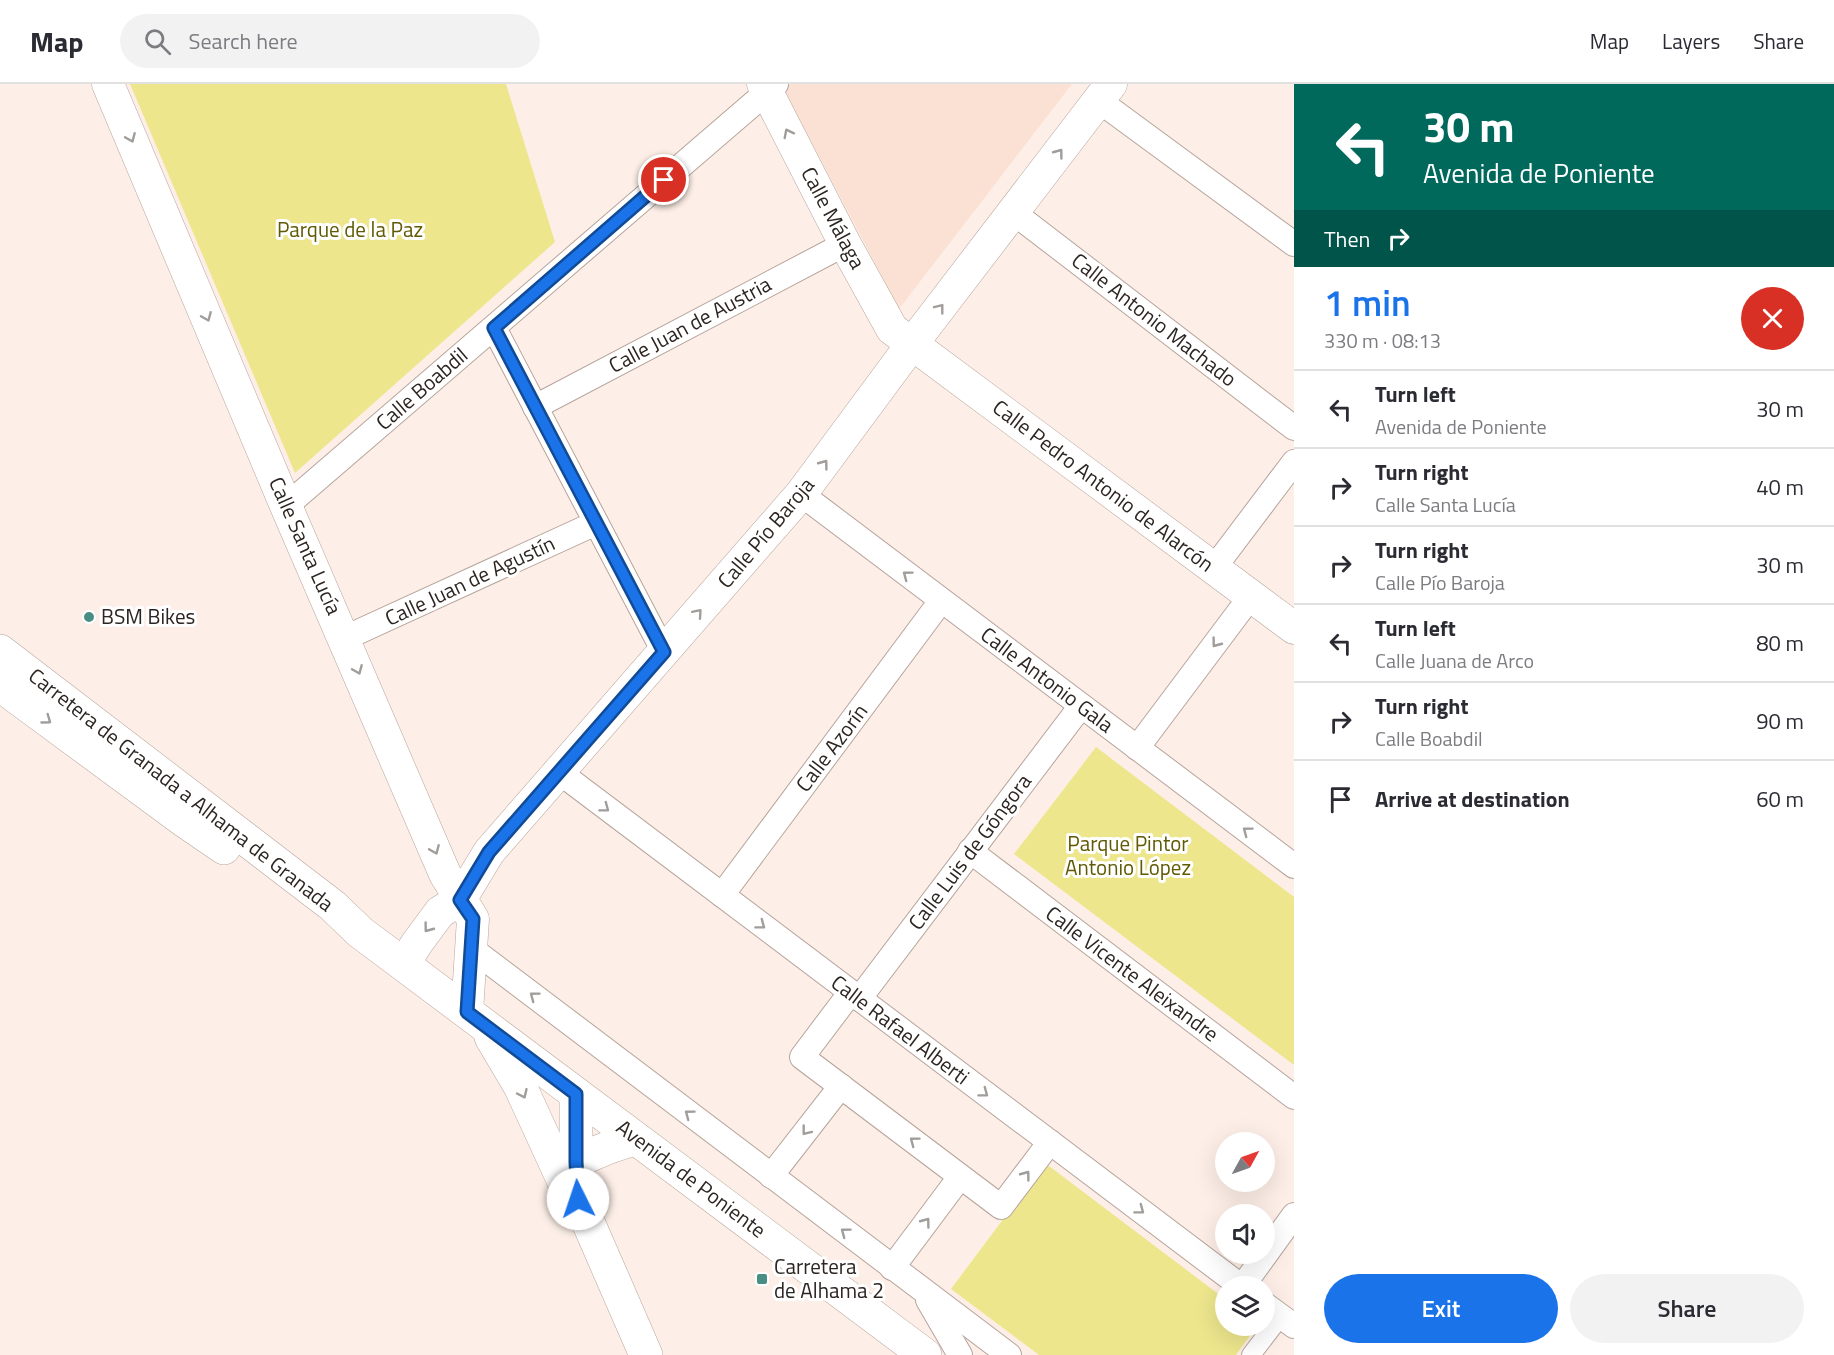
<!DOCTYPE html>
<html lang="en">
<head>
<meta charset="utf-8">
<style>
	body { margin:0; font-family:"Titillium Web",sans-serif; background:#f2f2f3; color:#2b2b33; height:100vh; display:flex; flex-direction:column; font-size:22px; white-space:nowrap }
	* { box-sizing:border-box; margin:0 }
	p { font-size:20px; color:#7c7c81 }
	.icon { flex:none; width:33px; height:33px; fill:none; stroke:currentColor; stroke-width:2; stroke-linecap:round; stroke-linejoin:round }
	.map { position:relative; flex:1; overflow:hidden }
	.panel { display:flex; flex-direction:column; background:#fff; width:540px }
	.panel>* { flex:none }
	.banner { background:#00695c; color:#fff; overflow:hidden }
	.needle { width:39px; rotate:50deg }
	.controls { position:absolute; left:1215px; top:1048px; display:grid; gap:12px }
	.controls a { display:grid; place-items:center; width:60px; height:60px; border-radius:50%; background:#fff; box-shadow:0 6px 24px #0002; font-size:30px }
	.pin { position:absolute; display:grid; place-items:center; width:51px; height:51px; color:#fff; margin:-26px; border:3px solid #fff; border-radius:50%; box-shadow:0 2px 6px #0007 }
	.me { position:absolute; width:66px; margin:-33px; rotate:356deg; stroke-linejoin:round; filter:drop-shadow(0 0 4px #0008) }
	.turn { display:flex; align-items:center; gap:21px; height:126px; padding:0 30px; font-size:27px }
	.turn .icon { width:78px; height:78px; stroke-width:2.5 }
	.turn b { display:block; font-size:42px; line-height:51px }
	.then { display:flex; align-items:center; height:57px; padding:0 30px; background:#0003; gap:12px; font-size:22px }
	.round { display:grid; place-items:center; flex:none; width:63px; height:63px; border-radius:32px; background:#f2f2f3 }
	.overview { display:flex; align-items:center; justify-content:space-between; height:102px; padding:0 30px }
	h1 { font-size:36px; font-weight:600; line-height:45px; color:#1a73e8 }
	.button { display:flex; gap:12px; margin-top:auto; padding:12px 30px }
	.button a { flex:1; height:69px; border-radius:36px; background:#1a73e8; color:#fff; font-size:24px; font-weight:600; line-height:69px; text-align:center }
	.button a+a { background:#f2f2f3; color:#2b2b33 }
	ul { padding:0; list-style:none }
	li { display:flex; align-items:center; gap:18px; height:78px; padding:0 30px; border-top:2px solid #e1e1e2 }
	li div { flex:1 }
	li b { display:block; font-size:22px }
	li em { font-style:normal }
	header { display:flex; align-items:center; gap:36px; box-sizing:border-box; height:84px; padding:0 30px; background:#fff; border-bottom:2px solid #e1e1e2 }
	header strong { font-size:28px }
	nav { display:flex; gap:33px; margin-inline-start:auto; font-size:21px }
	.search { width:420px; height:54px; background:#f2f2f3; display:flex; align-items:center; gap:15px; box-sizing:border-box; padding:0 21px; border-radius:33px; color:#7c7c81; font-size:22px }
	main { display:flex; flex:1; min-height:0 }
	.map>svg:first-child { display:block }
	.built { fill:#fbe1d3 }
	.green { fill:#ede68d }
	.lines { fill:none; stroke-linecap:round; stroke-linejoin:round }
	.pedestrian-casing { stroke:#b6a49b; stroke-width:20 }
	.minor-casing { stroke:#b6a49b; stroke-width:26 }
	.tertiary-casing { stroke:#b6a49b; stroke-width:33 }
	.secondary-casing { stroke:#b6a49b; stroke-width:34 }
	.pedestrian { stroke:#fff; stroke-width:18 }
	.minor { stroke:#fff; stroke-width:24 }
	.tertiary { stroke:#fff; stroke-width:32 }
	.secondary { stroke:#fff; stroke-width:33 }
	.oneway { stroke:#a09d9b }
	.route-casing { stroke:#114b97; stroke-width:15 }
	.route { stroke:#1a73e8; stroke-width:10 }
	.poi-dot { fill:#498e85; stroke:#fff; stroke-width:2 }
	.labels { text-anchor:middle; stroke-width:6; stroke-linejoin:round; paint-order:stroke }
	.street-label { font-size:21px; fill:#2c2521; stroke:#fff }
	.park-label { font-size:21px; fill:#615a04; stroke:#fff }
	.poi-label { font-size:21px; fill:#2c2521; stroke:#fff; text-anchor:start }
</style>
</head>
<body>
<header>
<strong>Map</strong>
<div class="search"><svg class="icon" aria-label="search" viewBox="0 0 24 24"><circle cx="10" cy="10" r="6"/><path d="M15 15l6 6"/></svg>Search here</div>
<nav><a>Map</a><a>Layers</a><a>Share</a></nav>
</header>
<main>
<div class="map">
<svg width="1294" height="1271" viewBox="0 0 1294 1271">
	<rect width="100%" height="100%" fill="#fdefe7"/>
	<path class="built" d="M 781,0 L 1072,0 L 899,225 Z"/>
	<g class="green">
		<path d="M 130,0 L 506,0 L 555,158 L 295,389 Z"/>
		<path d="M 1096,663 L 1294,813 L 1294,981 L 1014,770 Z"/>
		<path d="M 1045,1079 L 1225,1215 L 1226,1242 L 1257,1242 L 1236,1271 L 1039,1271 L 951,1205 Z"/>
	</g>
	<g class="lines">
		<defs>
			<path id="pedestrian" d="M 1251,1271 L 1281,1232"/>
			<g id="minor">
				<path d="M 1098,16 L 1294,160"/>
				<path d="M 1014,129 L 1294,344"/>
				<path d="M 494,244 L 664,568"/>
				<path d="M 535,323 L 845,160"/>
				<path d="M 801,410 L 1294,782"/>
				<path d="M 286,422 L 776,0"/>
				<path d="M 1214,484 L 1294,378"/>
				<path d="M 345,554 L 596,439"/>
				<path d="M 1137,664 L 1251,512"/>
				<path d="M 559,688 L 1242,1203 L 1294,1131"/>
				<path d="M 970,767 L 1294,1013"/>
				<path d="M 722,811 L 941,517"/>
				<path d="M 472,865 L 1009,1271"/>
				<path d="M 851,908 L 802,973 L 1001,1123 L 1050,1058"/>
				<path d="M 859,915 L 1081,622"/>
				<path d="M 771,1092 L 841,1002"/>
				<path d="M 892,1184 L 960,1093"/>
				<path d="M 928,1216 L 960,1271"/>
				<path d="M 1264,1220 L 1294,1242"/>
			</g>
			<g id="tertiary">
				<path d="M 108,0 L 286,422 L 445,790 L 473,835 L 467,928"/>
				<path d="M 763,0 L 845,160 L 892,245 L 1294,544"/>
				<path d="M 404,880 L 417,859 L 440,828 L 460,816 L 489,768 L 801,410 L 912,260 L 1111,0"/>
			</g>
			<g id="secondary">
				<path d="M 0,567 L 333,822 L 360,848 L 925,1271"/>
				<path d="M 0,601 L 186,738 L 224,764"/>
				<path d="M 491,953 L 520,1002 L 565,1100 L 578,1115 L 646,1271"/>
				<path d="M 576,1010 L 576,1078 L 578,1113"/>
				<path d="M 576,1078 C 596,1068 614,1060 636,1055"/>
			</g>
		</defs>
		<use href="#pedestrian" class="pedestrian-casing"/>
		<use href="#minor" class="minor-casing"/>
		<use href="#tertiary" class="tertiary-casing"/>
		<use href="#secondary" class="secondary-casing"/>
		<use href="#pedestrian" class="pedestrian"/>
		<use href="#minor" class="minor"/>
		<use href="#tertiary" class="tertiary"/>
		<use href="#secondary" class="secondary"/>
	</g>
	<defs><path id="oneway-chevron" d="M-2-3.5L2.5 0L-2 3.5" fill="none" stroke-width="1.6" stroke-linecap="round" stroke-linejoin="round" transform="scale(1.5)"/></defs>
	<g class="oneway">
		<use href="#oneway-chevron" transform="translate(788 49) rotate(-117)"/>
		<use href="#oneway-chevron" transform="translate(131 54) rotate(67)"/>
		<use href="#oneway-chevron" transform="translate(1059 69) rotate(-53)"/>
		<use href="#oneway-chevron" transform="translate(940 224) rotate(-52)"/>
		<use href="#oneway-chevron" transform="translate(207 233) rotate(67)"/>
		<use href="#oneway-chevron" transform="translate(824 380) rotate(-53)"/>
		<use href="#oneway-chevron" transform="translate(907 491) rotate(-143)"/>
		<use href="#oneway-chevron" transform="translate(698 529) rotate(-49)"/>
		<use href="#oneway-chevron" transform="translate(1216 559) rotate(127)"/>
		<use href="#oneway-chevron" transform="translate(358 586) rotate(67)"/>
		<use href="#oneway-chevron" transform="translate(47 636) rotate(36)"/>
		<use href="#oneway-chevron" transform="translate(605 724) rotate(37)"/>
		<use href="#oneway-chevron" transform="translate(1247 747) rotate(-143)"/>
		<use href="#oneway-chevron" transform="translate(435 766) rotate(67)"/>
		<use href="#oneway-chevron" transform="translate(761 841) rotate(37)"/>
		<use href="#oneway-chevron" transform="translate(428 844) rotate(127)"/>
		<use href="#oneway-chevron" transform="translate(534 912) rotate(-143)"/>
		<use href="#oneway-chevron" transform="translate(984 1009) rotate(37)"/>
		<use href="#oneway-chevron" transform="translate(523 1010) rotate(65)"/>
		<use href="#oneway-chevron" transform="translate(689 1030) rotate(-143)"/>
		<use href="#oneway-chevron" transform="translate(806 1047) rotate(128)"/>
		<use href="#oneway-chevron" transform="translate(914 1057) rotate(-143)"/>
		<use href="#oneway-chevron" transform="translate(1026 1091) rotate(-53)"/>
		<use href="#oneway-chevron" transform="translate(1140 1126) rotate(37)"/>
		<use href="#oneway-chevron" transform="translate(926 1138) rotate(-53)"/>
		<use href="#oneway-chevron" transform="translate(845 1148) rotate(-143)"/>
	</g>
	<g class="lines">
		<defs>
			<path id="route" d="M 578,1115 L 576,1078 L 576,1010 L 467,928 L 473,835 L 460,816 L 489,768 L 664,568 L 494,244 L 664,96"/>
		</defs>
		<use href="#route" class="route-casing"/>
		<use href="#route" class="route"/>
	</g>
	<g class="poi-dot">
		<circle cx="89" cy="533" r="6"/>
		<rect x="756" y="1189" width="12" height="12" rx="3"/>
	</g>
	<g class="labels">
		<g class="street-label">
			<text transform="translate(833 134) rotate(62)" y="7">Calle Málaga</text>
			<text transform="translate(1154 236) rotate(38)" y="7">Calle Antonio Machado</text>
			<text transform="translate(690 241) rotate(-28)" y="7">Calle Juan de Austria</text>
			<text transform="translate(422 305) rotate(-41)" y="7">Calle Boabdil</text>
			<text transform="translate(1103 402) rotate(37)" y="7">Calle Pedro Antonio de Alarcón</text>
			<text transform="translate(766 449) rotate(-50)" y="7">Calle Pío Baroja</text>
			<text transform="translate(305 462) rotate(66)" y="7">Calle Santa Lucía</text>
			<text transform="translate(470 497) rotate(-25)" y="7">Calle Juan de Agustín</text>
			<text transform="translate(1047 596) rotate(37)" y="7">Calle Antonio Gala</text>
			<text transform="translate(832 664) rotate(-53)" y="7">Calle Azorín</text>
			<text transform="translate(181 706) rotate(38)" y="7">Carretera de Granada a Alhama de Granada</text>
			<text transform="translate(970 768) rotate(-53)" y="7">Calle Luis de Góngora</text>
			<text transform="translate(1132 890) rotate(37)" y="7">Calle Vicente Aleixandre</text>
			<text transform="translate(900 946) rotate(37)" y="7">Calle Rafael Alberti</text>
			<text transform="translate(691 1095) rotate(37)" y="7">Avenida de Poniente</text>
		</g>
		<g class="park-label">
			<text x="350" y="153">Parque de la Paz</text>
			<text x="1128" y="767">Parque Pintor<tspan x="1128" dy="24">Antonio López</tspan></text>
		</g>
		<g class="poi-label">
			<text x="101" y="540">BSM Bikes</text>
			<text x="774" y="1190">Carretera<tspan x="774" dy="24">de Alhama 2</tspan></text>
		</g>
	</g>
</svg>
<div class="controls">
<a><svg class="needle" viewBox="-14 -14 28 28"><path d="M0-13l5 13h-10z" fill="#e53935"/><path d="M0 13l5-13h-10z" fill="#7c7c81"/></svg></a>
<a><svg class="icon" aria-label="sound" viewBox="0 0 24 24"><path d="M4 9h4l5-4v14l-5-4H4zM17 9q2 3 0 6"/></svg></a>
<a><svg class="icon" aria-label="layers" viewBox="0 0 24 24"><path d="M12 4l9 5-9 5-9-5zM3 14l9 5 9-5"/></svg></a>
</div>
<div class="pin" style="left:664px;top:96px;background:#d93025"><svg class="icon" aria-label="arrive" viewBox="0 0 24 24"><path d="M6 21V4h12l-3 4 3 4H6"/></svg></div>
<svg class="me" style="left:578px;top:1115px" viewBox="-20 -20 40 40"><circle r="19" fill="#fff"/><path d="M0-13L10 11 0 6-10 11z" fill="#1a73e8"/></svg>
</div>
<section class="panel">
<div class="banner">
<div class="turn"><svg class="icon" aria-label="left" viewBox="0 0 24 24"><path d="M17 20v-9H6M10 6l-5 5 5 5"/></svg><div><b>30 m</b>Avenida de Poniente</div></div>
<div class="then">Then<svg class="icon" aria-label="right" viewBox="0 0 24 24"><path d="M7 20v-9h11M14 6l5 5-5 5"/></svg></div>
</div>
<div class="overview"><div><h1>1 min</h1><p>330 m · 08:13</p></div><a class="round" style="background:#d93025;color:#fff"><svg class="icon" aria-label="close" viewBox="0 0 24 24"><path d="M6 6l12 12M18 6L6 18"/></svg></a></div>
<ul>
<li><svg class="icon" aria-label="left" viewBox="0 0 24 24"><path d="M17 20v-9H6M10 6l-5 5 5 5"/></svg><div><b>Turn left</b><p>Avenida de Poniente</p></div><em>30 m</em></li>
<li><svg class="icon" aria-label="right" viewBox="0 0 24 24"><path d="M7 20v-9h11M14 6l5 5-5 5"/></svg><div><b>Turn right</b><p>Calle Santa Lucía</p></div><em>40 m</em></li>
<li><svg class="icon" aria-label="right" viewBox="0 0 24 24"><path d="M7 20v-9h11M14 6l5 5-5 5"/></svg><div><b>Turn right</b><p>Calle Pío Baroja</p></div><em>30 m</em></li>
<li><svg class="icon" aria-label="left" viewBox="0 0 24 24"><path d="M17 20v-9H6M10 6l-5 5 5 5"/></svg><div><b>Turn left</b><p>Calle Juana de Arco</p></div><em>80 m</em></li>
<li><svg class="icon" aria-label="right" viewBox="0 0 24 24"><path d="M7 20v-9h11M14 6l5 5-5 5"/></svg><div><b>Turn right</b><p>Calle Boabdil</p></div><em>90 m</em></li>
<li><svg class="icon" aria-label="arrive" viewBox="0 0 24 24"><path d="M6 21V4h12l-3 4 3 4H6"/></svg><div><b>Arrive at destination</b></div><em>60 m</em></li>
</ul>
<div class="button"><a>Exit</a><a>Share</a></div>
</section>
</main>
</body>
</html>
